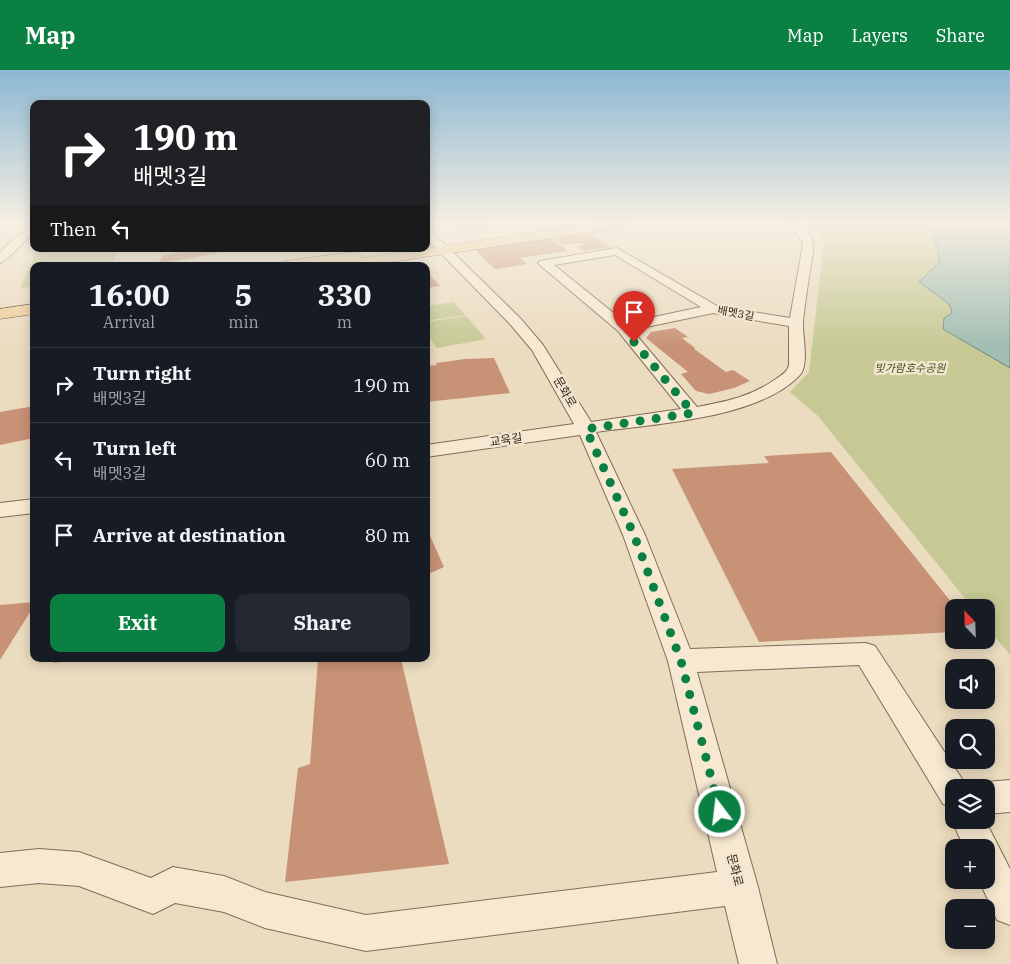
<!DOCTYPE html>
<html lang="en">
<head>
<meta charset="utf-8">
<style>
	body { margin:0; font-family:"IBM Plex Serif","Noto Sans KR",serif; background:#242831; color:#f1f3f6; height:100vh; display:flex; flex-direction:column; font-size:19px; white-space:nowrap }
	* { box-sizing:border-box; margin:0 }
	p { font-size:16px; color:#9ea1a6 }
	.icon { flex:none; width:28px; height:28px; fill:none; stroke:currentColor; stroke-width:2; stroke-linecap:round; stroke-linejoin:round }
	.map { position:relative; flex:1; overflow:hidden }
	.details { position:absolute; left:30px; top:192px; width:400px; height:400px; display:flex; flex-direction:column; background:#171b24; border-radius:10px; box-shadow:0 2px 12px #0003 }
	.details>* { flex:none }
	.top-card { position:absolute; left:30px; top:30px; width:400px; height:152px; border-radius:10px; box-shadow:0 2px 12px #0003; background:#202124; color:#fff; overflow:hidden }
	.needle { width:32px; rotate:337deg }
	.buttons { position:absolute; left:945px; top:529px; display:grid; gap:10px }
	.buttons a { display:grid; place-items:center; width:50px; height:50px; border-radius:10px; background:#171b24; box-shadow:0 2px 12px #0003; font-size:25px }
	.pin { position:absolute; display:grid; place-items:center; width:42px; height:42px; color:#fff; margin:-51px -21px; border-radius:50% 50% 50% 0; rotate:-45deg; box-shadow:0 0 5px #0007 }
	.pin .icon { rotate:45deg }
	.me { position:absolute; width:55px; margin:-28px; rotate:345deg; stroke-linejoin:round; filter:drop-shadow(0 0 4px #0008) }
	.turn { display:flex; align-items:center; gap:18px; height:105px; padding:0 20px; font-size:22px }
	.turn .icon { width:65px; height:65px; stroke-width:2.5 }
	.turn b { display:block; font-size:35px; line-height:42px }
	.then { display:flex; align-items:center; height:48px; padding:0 20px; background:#0003; gap:10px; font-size:19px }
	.eta { display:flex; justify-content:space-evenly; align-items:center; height:85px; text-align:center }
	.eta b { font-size:30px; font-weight:800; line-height:35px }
	.primary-button { display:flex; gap:10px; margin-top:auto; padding:10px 20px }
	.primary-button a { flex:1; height:58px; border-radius:10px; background:#0b8043; color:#fff; font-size:20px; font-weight:800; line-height:58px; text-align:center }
	.primary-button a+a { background:#242831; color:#f1f3f6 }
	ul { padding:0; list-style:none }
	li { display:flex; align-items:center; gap:15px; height:75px; padding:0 20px; border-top:1px solid #363941 }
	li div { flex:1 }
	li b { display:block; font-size:19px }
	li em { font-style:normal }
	header { display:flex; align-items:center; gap:30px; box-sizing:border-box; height:70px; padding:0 25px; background:#0b8043; color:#fff }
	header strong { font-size:24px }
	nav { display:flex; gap:28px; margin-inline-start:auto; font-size:18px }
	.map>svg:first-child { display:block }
	.green { fill:#c6c994 }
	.water { fill:#a2bdb3; stroke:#6a8a80 }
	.building { fill:#c89276 }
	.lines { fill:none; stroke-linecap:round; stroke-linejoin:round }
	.minor-casing { stroke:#836c58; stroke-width:2 }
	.major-casing { stroke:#513b2d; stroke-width:1 }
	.minor { fill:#f7e9d1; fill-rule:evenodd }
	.major { fill:#eecc97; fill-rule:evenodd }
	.route { stroke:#0b8043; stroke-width:9; stroke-dasharray:0 16.2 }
	.labels { text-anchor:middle; stroke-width:5; stroke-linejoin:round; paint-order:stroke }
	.far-street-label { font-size:11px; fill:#33261c; stroke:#f3e6ce }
	.far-park-label { font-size:11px; font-style:italic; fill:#474f24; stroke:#f3e6ce }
	.street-label { font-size:12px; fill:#33261c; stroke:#f3e6ce }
</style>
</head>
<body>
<header>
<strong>Map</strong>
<nav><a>Map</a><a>Layers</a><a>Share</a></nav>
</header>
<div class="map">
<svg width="1010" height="894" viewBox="0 0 1010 894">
	<rect width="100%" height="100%" fill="#ebdbbf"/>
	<g class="green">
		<path d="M 804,153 L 1010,153 L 1010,585 L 986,556 L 986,538 L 972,537 L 818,346 L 790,322 L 809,302 L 824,173 L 821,166 Z"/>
		<path d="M 61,179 L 116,179 L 114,196 L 34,196 L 34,216 L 21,218 L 36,182 Z"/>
		<path d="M 454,232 L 465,245 L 426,251 L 426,236 Z"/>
		<path d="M 466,246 L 486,269 L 437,278 L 426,262 L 426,252 Z"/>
	</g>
	<path class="water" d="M 922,153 L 975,153 L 1010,159 L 1010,298 L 943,259 L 944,248 L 952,243 L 950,236 L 944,230 L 919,212 L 940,191 L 934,165 Z"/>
	<g class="building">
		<path d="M 450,153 L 490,153 L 495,157 L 467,161 L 459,160 Z"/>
		<path d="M 588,162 L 610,177 L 584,181 L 577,176 L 585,175 L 581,173 L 563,175 L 554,169 Z"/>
		<path d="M 550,168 L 568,181 L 520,188 L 527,194 L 495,199 L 476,181 L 479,179 Z"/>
		<path d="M 168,179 L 219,179 L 218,183 L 158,194 L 162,186 L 181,182 L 181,180 L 168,182 Z"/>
		<path d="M 426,201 L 440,216 L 426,218 Z"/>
		<path d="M 675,258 L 688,267 L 682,268 L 695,278 L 694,279 L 697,281 L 726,302 L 733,300 L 750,311 L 734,318 L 709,324 L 696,321 L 681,304 L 688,302 L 646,268 L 651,262 Z"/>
		<path d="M 494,288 L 510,323 L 426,332 L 426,296 L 437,295 L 436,293 L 465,289 Z"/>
		<path d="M 34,336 L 34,368 L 0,375 L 0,342 Z"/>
		<path d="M 831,382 L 956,538 L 954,538 L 954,562 L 759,572 L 672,399 L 769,393 L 764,386 Z"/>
		<path d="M 426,457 L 444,497 L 426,505 Z"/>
		<path d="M 34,532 L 34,536 L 0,590 L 0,535 Z"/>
		<path d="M 54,589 L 80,589 L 80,590 L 53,593 Z"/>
		<path d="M 318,589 L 401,589 L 449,794 L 285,812 L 298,698 L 310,694 Z"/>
	</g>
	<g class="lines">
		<defs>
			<g id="minor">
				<path d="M 783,153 C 796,153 812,159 813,175 C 814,181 812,188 811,194 C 808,213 805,232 803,251 C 802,265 810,296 799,306 C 757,349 654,354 596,362 L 645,465 L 690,579 L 866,573 L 875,576 L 968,718 L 954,718 L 954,739 L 943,734 L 859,595 L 697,602 L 758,817 L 777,894 L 739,894 L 725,836 L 366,881 L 265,858 L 224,842 L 175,833 L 153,844 L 79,816 L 39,813 L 0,817 L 0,783 L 39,779 L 79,782 L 151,808 L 173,797 L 224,806 L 265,822 L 366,845 L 717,802 L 668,591 L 623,465 L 580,365 L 426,387 L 426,375 L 574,354 L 532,280 L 510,254 L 426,168 L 426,159 L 430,160 L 520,248 L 543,275 L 591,352 L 681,339 L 618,261 L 540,195 L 538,193 L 540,191 L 617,178 L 717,236 L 790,248 L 803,174 L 799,166 ZM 615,185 L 701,237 L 626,253 L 554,195 ZM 713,243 L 789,256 L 789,295 C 787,302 782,305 776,309 C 750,327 728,331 697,337 L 632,260 Z"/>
				<path d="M 34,154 L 34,163 C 27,168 6,192 0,193 L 0,183 L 8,174 Z"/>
				<path d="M 34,429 L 34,443 L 0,447 L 0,433 Z"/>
				<path d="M 1010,710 L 1010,742 L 986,744 L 986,718 L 975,717 L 986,712 Z"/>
				<path d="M 954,745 L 954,750 L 985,750 L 1010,799 L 1010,855 L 997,850 L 979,810 L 986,810 L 986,778 L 964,778 L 952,750 Z"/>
			</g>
			<g id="major">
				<path d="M 601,153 L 634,153 L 627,157 L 364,196 L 328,196 L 329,194 L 314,196 L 277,196 L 280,193 L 285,191 L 354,182 L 359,183 L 361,186 L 360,188 Z"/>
				<path d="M 34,234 L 34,244 L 0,249 L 0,239 Z"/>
			</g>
		</defs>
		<use href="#minor" class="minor-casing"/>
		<use href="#major" class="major-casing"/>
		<use href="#minor" class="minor"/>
		<use href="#major" class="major"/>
	</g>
	<linearGradient id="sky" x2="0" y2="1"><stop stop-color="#8cb8d3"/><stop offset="0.55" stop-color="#f6efe2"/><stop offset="1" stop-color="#f6efe2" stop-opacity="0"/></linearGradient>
	<rect width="1010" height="278" fill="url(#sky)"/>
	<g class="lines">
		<path class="route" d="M 634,272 L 693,343 L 586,359 L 634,465 L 681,591 L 720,742"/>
	</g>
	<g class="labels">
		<g class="far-street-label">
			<text transform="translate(736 243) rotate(11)" y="4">배멧3길</text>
		</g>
		<g class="far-park-label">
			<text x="910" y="302">빛가람호수공원</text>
		</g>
		<g class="street-label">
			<text transform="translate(565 322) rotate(60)" y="4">문화로</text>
			<text transform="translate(506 370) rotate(-8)" y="4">교육길</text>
			<text transform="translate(735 800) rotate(76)" y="4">문화로</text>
		</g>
	</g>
</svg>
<div class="buttons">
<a><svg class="needle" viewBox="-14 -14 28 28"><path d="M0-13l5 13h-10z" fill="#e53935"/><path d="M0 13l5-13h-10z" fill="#9ea1a6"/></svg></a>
<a><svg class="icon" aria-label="sound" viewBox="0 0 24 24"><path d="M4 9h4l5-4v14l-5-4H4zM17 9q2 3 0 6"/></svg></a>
<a><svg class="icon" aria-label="search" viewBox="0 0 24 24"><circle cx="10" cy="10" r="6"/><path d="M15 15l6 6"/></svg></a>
<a><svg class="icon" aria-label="layers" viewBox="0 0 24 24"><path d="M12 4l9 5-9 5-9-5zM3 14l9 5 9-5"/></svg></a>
<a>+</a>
<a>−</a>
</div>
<div class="pin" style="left:634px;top:272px;background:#d93025"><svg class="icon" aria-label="arrive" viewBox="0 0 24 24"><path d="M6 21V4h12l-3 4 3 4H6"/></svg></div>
<svg class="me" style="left:720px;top:742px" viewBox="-20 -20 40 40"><circle r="17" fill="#0b8043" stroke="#fff" stroke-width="3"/><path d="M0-11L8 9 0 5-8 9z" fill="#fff"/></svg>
<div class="top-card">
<div class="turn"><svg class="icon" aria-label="right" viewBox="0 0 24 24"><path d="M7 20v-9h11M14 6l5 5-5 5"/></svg><div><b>190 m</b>배멧3길</div></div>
<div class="then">Then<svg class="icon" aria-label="left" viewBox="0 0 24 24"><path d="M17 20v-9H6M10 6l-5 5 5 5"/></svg></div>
</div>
<section class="details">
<div class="eta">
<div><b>16:00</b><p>Arrival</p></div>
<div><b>5</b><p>min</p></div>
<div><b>330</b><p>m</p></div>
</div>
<ul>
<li><svg class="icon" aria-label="right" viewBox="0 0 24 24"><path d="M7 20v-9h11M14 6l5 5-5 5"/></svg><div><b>Turn right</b><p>배멧3길</p></div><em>190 m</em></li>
<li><svg class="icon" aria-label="left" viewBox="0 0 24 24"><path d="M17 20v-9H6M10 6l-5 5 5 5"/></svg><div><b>Turn left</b><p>배멧3길</p></div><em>60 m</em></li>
<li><svg class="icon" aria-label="arrive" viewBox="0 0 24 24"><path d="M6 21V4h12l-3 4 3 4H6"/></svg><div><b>Arrive at destination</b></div><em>80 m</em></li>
</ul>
<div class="primary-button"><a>Exit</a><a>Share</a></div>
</section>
</div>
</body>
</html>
